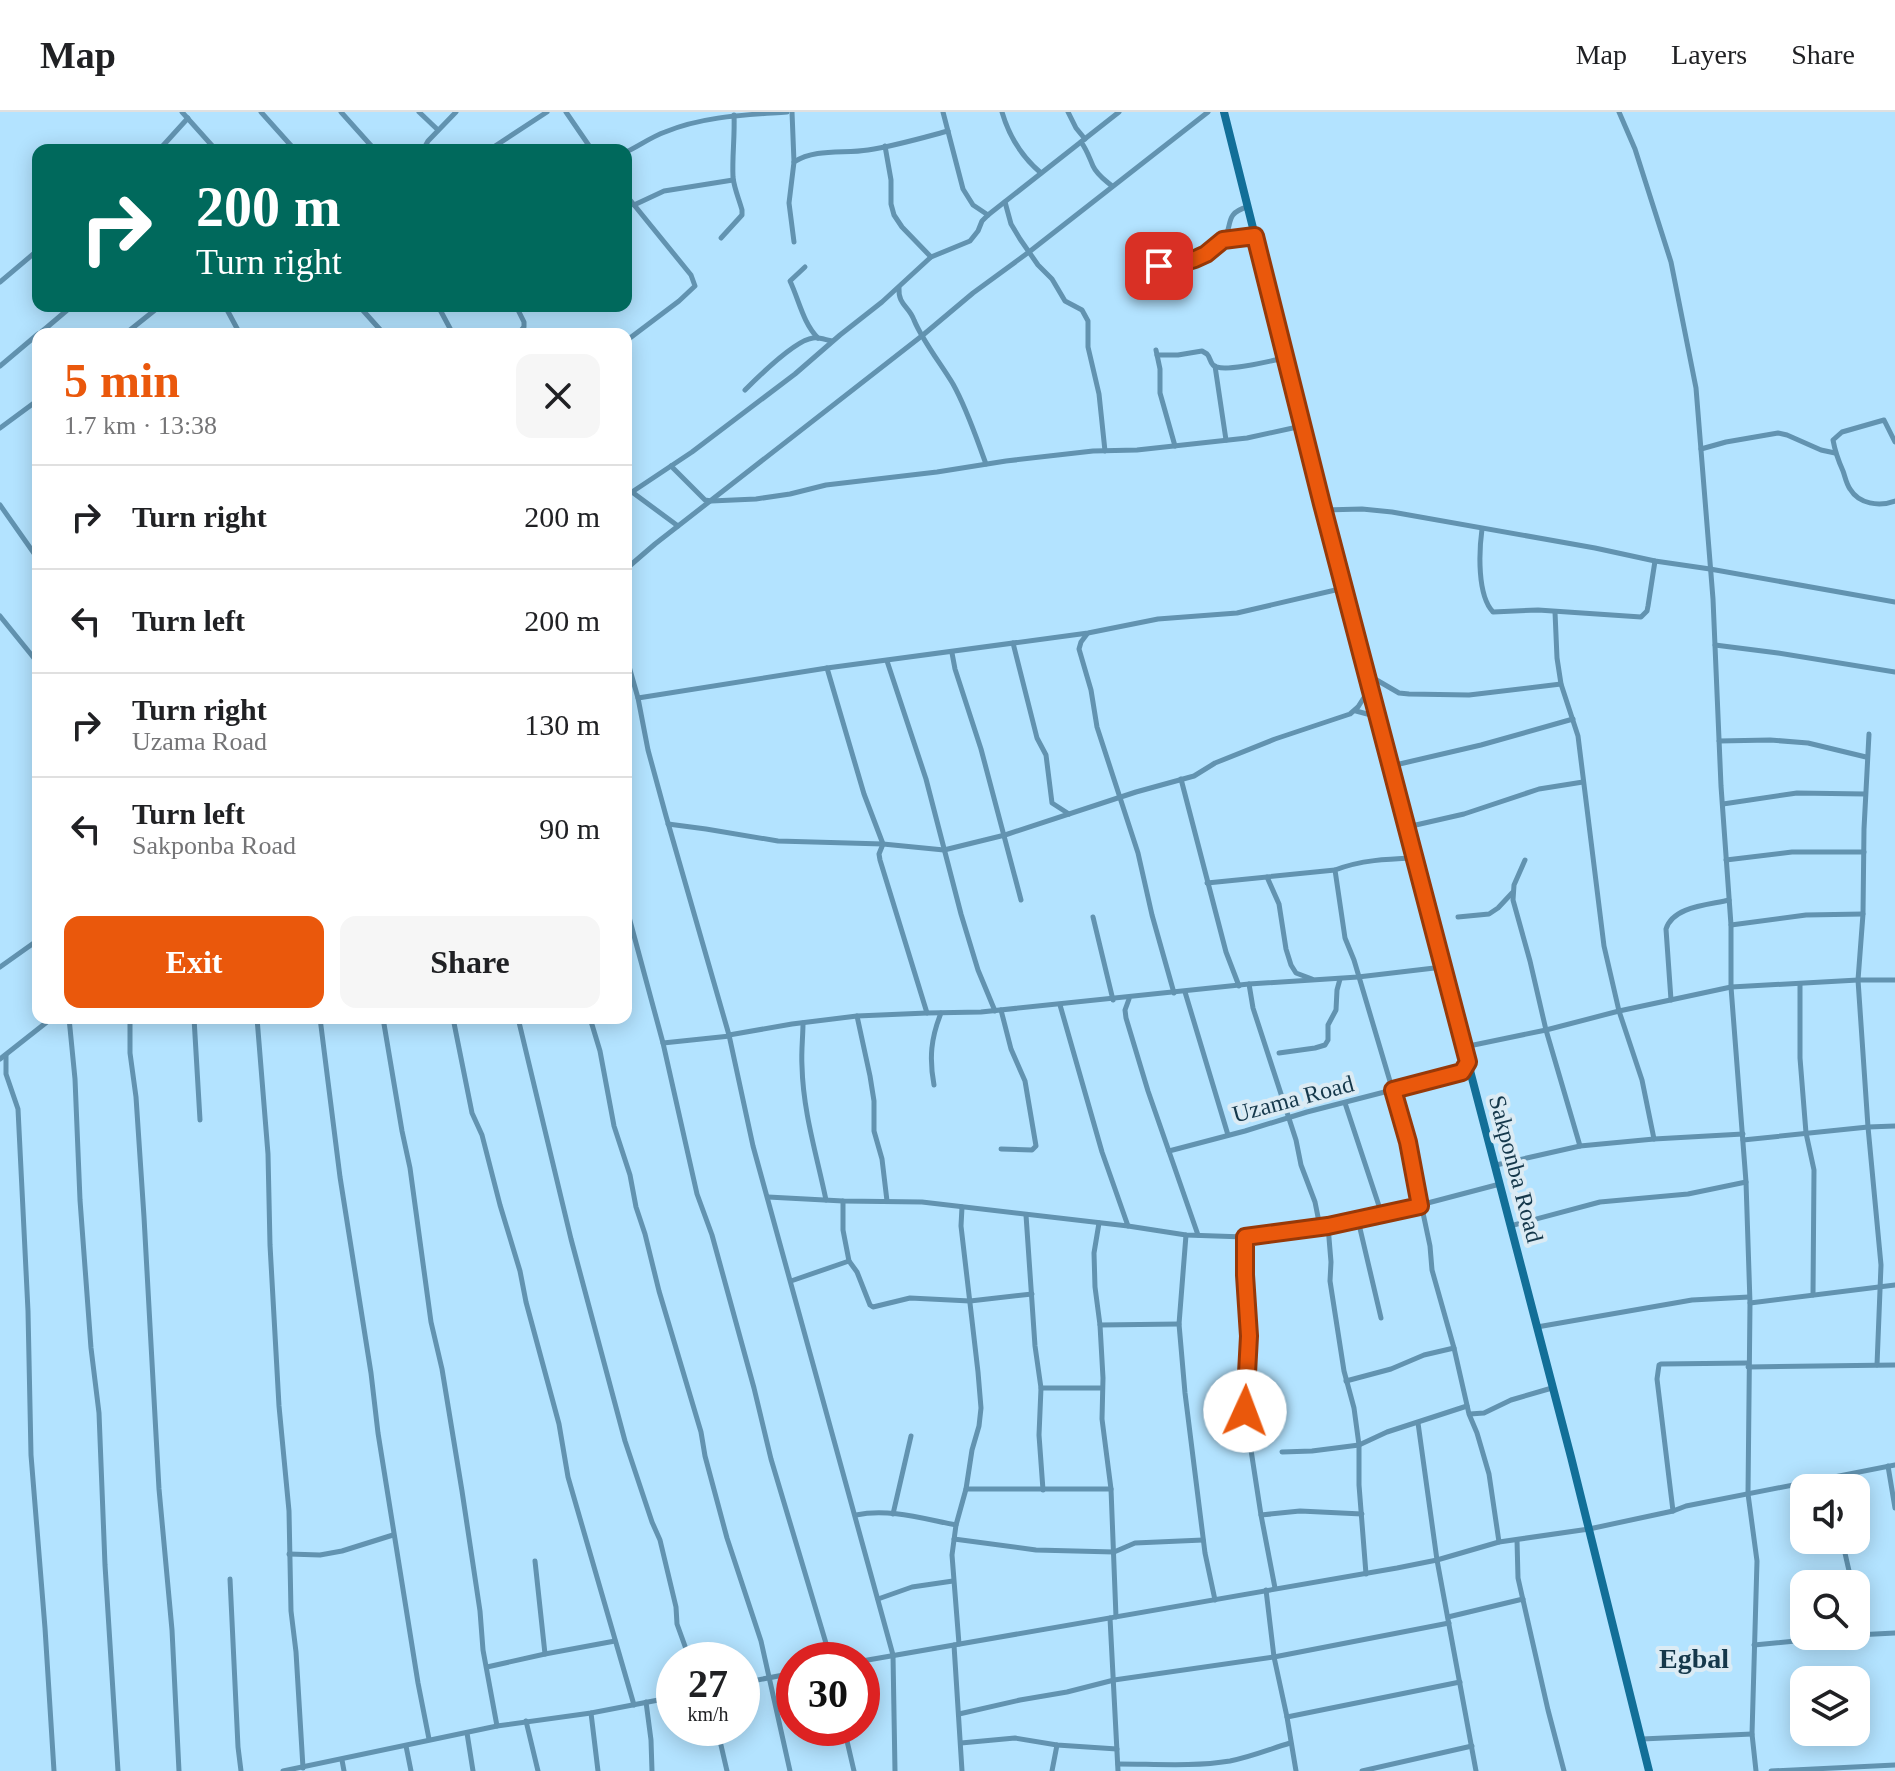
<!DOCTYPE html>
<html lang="en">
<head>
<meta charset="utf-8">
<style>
	body { margin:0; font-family:"Times New Roman",serif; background:#f6f6f6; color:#202124; height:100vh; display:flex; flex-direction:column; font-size:30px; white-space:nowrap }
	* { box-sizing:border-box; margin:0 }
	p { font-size:26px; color:#757577 }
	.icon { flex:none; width:44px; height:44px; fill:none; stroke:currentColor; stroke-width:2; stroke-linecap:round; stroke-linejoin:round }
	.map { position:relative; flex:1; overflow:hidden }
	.panel { position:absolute; left:32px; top:216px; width:600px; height:696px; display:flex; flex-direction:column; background:#fff; border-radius:16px; box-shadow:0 4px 20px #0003 }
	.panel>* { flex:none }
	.hud { position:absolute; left:32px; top:32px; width:600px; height:168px; border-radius:16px; box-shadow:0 4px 20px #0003; background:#00695c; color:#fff; overflow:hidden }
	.controls { position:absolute; left:1790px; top:1362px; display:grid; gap:16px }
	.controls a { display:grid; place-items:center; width:80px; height:80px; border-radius:16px; background:#fff; box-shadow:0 4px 20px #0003; font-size:40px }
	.speed { position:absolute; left:656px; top:1530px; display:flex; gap:16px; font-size:40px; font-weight:700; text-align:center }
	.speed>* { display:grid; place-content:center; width:104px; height:104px; border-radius:50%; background:#fff; box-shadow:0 4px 20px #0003; line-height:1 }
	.speed small { font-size:20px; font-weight:400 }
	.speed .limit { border:12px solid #d22; background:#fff; color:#111 }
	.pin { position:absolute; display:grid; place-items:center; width:68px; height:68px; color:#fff; margin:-34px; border-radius:16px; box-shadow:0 4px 12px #0006 }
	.me { position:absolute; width:88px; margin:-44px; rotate:2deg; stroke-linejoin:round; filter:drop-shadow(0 0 6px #0008) }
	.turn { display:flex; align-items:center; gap:28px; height:168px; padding:0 32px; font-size:36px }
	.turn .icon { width:104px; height:104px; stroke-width:2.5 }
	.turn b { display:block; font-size:56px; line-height:68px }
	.round { display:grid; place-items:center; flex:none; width:84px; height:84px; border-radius:16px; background:#f6f6f6 }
	.summary { display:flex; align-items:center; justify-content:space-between; height:136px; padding:0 32px }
	h1 { font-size:48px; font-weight:800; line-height:60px; color:#ea580c }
	.button { display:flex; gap:16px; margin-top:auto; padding:16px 32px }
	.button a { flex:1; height:92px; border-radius:16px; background:#ea580c; color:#fff; font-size:32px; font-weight:800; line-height:92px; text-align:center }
	.button a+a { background:#f6f6f6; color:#202124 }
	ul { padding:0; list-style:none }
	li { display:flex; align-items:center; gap:24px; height:104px; padding:0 32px; border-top:2px solid #e0e0e0 }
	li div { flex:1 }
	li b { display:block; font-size:30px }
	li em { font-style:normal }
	header { display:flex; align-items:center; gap:48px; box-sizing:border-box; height:112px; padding:0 40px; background:#fff; border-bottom:2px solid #e0e0e0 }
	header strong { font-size:38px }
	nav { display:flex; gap:44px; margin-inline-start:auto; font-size:28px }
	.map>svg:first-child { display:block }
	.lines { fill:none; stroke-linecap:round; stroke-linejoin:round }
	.street { stroke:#6293b0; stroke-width:5 }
	.secondary { stroke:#126f98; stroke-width:8 }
	.route-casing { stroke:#983908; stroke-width:20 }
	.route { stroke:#ea580c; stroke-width:14 }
	.labels { text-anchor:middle; stroke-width:8; stroke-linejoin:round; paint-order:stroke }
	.street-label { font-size:24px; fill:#15384b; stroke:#dbebf4 }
	.quarter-label { font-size:28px; font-weight:bold; fill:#15384b; stroke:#dbebf4 }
</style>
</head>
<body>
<header>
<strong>Map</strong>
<nav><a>Map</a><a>Layers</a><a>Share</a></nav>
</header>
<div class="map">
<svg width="1895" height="1659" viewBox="0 0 1895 1659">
	<rect width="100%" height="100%" fill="#b3e3ff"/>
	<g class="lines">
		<g class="street">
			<path d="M 182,0 L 216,38"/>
			<path d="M 261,0 L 295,38"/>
			<path d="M 341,0 L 375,38"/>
			<path d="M 419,0 L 438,18"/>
			<path d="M 566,0 L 592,38"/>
			<path d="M 792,0 L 794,50 L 789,91 L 794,130"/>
			<path d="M 943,0 L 963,77 L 973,93 L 988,103"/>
			<path d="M 1002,0 C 1009,24 1022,45 1041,61"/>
			<path d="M 1068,0 L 1076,16 L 1085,27"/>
			<path d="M 1619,0 L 1635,37 L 1671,150 L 1696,276 L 1713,487 L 1721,674 L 1731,813 L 1731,875 L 1746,1070 L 1750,1191 L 1748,1382 L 1757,1449 L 1752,1622 L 1756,1659"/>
			<path d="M 1081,30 C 1087,38 1089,45 1093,54 C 1097,63 1105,68 1112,74"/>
			<path d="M 885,34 L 891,68 L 891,92 L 894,103 L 902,115 L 931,145"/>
			<path d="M 159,38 L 188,6"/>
			<path d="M 423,38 L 428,29 L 456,0"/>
			<path d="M 489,38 L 547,0"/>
			<path d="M 626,40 C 639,34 651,25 665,20 C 704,4 746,3 787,0"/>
			<path d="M 794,50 C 816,36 844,42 868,38 C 895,34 922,26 948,19"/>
			<path d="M 626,83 L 691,163 L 695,174 L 679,189 L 626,229"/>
			<path d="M 1005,90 L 1011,112 L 1020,127 L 1038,153 L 1052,167 L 1065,189 L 1082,198 L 1088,209 L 1088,235 L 1099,282 L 1105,339"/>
			<path d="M 634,93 L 664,79 L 733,68"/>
			<path d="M 721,126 L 742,103 L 742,98 C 739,87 734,76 733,65 C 732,44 735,24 734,3"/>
			<path d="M 1223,128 L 1254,124"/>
			<path d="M 1159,154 C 1180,152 1209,147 1223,128 C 1234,114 1223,102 1247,95"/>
			<path d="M 805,155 L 790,169 C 799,188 803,211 818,226"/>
			<path d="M 0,170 L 38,138"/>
			<path d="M 899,176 C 898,193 909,194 914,208 C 922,228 941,252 953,272 C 967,297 976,325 986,352"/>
			<path d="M 225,194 L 240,222"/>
			<path d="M 359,194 L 384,222"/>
			<path d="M 438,194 L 453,222"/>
			<path d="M 516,194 L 524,210 L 524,215 L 518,222"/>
			<path d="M 39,222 L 72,194"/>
			<path d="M 125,222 L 160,194"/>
			<path d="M 1156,238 L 1160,257 L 1160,281 L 1175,334"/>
			<path d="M 1157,243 L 1178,243 L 1202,239 L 1207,242 C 1210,245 1210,250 1213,253 C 1221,262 1273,248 1285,246"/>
			<path d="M 0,254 L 38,222"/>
			<path d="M 1215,254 L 1226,328"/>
			<path d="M 745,278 C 758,265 795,228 813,226 C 819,225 826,228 832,229"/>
			<path d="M 0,316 L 38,288"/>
			<path d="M 1895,330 L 1884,308 L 1842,320 L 1833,328 C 1835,339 1838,348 1843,359 C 1845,364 1846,371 1850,377 C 1859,392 1879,395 1895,389"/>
			<path d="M 1701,337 L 1726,330 L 1778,321 L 1787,323 L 1821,338 L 1835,341"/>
			<path d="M 671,354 L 705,388 L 711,389 L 756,387 L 790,382 L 826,373 L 937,360 L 1006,349 L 1093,339 L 1137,338 L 1247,326 L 1302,314"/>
			<path d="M 632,380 L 678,414"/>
			<path d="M 626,384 L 692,340 L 795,262 L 840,223 L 882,190 L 931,145 L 970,129 L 978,119 L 982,109 L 988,103 L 1119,0"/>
			<path d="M 0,393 L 38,447"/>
			<path d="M 1324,398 L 1362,397 L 1392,400 L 1595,436 L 1655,449 L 1710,457 L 1895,490"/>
			<path d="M 1482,417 C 1479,439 1477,483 1493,500 L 1538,498 L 1641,505 L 1647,499 L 1648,494 L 1655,449"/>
			<path d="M 626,457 L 655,432 L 923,223 L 973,181 L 1029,140 L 1208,0"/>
			<path d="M 1555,500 L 1557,546 L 1561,572 L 1578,624 L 1604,834 L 1619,899 L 1642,968 L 1654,1027"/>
			<path d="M 0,504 L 38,551"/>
			<path d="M 1087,522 L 1081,530 L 1079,537 L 1091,578 L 1097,615 L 1138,741 L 1152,803 L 1174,881"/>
			<path d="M 1013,531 L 1037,626 L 1046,643 L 1052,691 L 1069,702"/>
			<path d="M 1715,533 L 1778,541 L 1895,560"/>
			<path d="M 952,541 L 955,557 L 981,637 L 1021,788"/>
			<path d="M 626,544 L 638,586 L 648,638 L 666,704 L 729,923 L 753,1034 L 893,1543 L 895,1659"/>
			<path d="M 887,549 L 926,667 L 961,802 L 978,858 L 995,899"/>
			<path d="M 827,556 L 864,682 L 883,732 L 879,742 L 880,748 L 927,901"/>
			<path d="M 1368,563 L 1399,581 L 1409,582 L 1469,583 L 1561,572"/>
			<path d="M 638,586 L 827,556 L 1088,521 L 1158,507 L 1237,501 L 1344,476"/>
			<path d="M 1356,599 L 1371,603 L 1376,607"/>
			<path d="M 1869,622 L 1864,717 L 1863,802 L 1858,868 L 1868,1015 L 1881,1153 L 1877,1253"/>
			<path d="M 1719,629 L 1770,628 L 1808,631 L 1866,645"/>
			<path d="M 1391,654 L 1481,633 L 1573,607"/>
			<path d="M 1181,667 L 1226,840 L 1239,874"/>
			<path d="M 1723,692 L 1797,681 L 1865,682"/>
			<path d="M 668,712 L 706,717 L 778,729 L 883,732 L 944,738 L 1005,723 L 1136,680 L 1194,664 L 1215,651 L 1275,627 L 1350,602 L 1358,595 L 1370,576"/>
			<path d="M 1407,715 L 1464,702 L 1539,677 L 1583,670"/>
			<path d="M 1414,746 C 1387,747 1361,748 1335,758 L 1345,826 L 1354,848 L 1408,1030 L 1430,1134 L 1432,1158 L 1454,1236 L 1469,1302 L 1477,1321 L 1489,1362 L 1499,1430"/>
			<path d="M 1525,748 L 1514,773 L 1513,788 L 1530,849 L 1546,918 L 1580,1034"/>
			<path d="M 1726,748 L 1792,740 L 1864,740"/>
			<path d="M 1267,765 L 1279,792 L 1286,837 L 1291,853 L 1296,861 L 1312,867"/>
			<path d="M 1207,771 L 1335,758"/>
			<path d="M 626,794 L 663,931"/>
			<path d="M 1093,805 L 1113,888"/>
			<path d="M 1458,805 L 1489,802 L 1498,796 L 1512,781"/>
			<path d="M 1731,813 L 1806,803 L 1863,802"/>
			<path d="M 0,855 L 38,828"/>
			<path d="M 1249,872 L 1253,896 L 1296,1028 L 1301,1053 L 1315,1090 L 1320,1115"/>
			<path d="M 1800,872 L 1800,946 L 1806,1021 L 1814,1058 L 1813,1183"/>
			<path d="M 1185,880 L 1228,1023"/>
			<path d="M 1129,887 L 1125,898 L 1126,906 L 1148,979 L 1198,1123"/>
			<path d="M 1671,888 L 1666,817 C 1673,794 1709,793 1729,788"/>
			<path d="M 1060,893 L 1102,1040 L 1128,1114"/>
			<path d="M 1001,898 L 1011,937 L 1025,969 L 1036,1034 L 1032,1038 L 1001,1037"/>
			<path d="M 857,904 L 870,964 L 874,989 L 874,1019 L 882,1047 L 887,1089"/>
			<path d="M 69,906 L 75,967 L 80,1088 L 91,1236 L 99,1301 L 105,1453 L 118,1659"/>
			<path d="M 130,906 L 130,941 L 136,985 L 144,1105 L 159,1377 L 172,1518 L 179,1659"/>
			<path d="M 194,906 L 200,1008"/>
			<path d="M 257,906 L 268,1042 L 270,1133 L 279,1294 L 289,1399 L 291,1499 L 296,1540 L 303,1656"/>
			<path d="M 320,906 L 340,1065 L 371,1261 L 378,1321 L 418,1571 L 429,1627"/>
			<path d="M 383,906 L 402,1019 L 410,1056 L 431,1210 L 442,1257 L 462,1379 L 480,1499 L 483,1538 L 497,1614"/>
			<path d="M 453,906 L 472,1001 L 482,1023 L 500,1093 L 520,1159 L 526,1190 L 559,1312 L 568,1365 L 634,1593"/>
			<path d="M 518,906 L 571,1127 L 625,1329 L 652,1410 L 660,1428 L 676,1495 L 677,1512 L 690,1548"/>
			<path d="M 590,906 L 600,939 L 614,1014 L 630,1063 L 636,1095 L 645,1122 L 659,1179 L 701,1320 L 705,1344 L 727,1426 L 761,1529 L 790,1659"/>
			<path d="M 803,911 C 803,925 801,940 802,954 C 803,1000 817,1044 826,1088"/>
			<path d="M 729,923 L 792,912 L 857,904 L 927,901 L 981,900 L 1249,872 L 1358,865 L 1443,855"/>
			<path d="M 730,924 L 663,931 L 697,1082 L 712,1123 L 754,1276 L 771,1347 L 831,1548"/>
			<path d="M 1464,935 L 1546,918 L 1619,899 L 1731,875 L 1858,868 L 1895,868"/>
			<path d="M 1279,941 L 1315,936 L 1325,933 L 1328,928 L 1328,913 L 1336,898 L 1337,878 L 1340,867"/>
			<path d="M 6,943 L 6,962 L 18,997 L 28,1199 L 31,1343 L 45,1516 L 54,1659"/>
			<path d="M 0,947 L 52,906"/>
			<path d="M 934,973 C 929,946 931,926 941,901"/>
			<path d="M 1345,991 L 1382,1103"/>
			<path d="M 1743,1028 L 1868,1015 L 1895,1014"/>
			<path d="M 1169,1039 L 1245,1019 L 1307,1000 L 1462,960 L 1468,951"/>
			<path d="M 1496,1053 L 1580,1034 L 1654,1027 L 1743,1022"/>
			<path d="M 768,1085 L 843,1089 L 922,1090 L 1128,1114 L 1186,1123 L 1245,1125 L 1328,1114 L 1382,1103 L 1500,1072"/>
			<path d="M 843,1089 L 843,1118 L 849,1149 L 857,1160 L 870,1193 L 873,1195 L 910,1186 L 970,1189 L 1032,1182"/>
			<path d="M 1026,1103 L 1035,1234 L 1041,1276 L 1039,1323 L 1043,1378"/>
			<path d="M 1358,1108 L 1381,1206"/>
			<path d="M 1099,1111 L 1094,1141 L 1095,1175 L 1100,1213 L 1103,1266 L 1102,1307 L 1111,1377 L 1116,1505"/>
			<path d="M 1328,1114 L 1331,1150 L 1330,1169 L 1344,1259 L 1354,1296 L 1359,1333 L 1359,1373 L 1366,1462"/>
			<path d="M 1510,1114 L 1600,1090 L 1688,1082 L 1746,1070"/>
			<path d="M 1186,1123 L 1179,1212 L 1185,1281 L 1205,1441 L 1215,1488"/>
			<path d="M 1245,1125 L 1245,1163 L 1249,1224 L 1245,1299 L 1261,1403 L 1275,1476"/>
			<path d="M 791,1169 L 849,1149"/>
			<path d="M 1750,1191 L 1895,1173"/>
			<path d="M 1100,1213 L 1179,1212"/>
			<path d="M 1537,1215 L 1692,1188 L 1749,1185"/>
			<path d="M 1748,1255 L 1895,1253"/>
			<path d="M 1346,1269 L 1391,1257 L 1424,1243 L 1454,1236"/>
			<path d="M 1041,1276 L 1102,1276"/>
			<path d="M 1470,1302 L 1484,1301 L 1511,1288 L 1552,1276"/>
			<path d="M 1418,1311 L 1437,1448 L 1476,1659"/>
			<path d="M 1282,1340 L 1312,1339 L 1359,1333 L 1387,1320 L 1467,1294"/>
			<path d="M 1888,1354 L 1895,1396"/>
			<path d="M 1825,1367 L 1827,1376"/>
			<path d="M 966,1377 L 1111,1377"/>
			<path d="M 1673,1399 L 1657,1267 L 1659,1253 L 1661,1252 L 1748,1251"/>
			<path d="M 893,1402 L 911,1324"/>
			<path d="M 856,1403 C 889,1396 924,1407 956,1413"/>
			<path d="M 1261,1403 L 1300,1399 L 1362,1402"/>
			<path d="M 954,1427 L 1036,1438 L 1114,1440 L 1135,1431 L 1203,1428"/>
			<path d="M 1517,1428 L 1518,1466 L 1548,1598 L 1564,1659"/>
			<path d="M 1842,1428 L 1852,1472"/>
			<path d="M 289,1442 L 320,1443 L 342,1439 L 393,1423"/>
			<path d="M 535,1449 L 545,1542"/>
			<path d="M 230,1467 L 238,1635 L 241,1659"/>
			<path d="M 1266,1478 L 1274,1545 L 1287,1605 L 1296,1659"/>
			<path d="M 878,1487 L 912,1475 L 953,1469"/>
			<path d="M 1856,1488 L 1864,1522"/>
			<path d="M 1448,1505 L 1523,1487"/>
			<path d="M 1110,1506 L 1118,1659"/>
			<path d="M 1856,1523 L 1895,1521"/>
			<path d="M 959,1532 L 952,1443 L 956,1413 L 966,1377 L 972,1338 L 979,1314 L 981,1296 L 978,1260 L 961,1114 L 962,1095"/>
			<path d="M 954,1533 L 962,1659"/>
			<path d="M 1754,1533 L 1846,1524"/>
			<path d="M 862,1549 L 1397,1456 L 1437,1448 L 1499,1430 L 1589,1417 L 1673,1399 L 1686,1394 L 1895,1353"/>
			<path d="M 487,1555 L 545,1542 L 615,1529"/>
			<path d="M 742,1571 L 794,1561"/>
			<path d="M 646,1590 L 651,1628 L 652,1659"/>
			<path d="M 591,1601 L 598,1659"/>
			<path d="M 959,1602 L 1020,1588 L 1067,1580 L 1114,1568 L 1274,1545 L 1449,1511"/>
			<path d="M 1287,1605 L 1460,1570"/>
			<path d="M 526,1609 L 538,1659"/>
			<path d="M 717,1616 L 727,1659"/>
			<path d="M 844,1616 L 854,1659"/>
			<path d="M 467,1621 L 473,1659"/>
			<path d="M 1642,1627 L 1752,1622"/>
			<path d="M 961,1631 L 1015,1626 L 1057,1633 L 1117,1637"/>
			<path d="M 406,1634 L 411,1659"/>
			<path d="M 342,1648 L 344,1659"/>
			<path d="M 1118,1652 C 1155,1652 1193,1655 1230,1649 C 1251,1645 1270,1637 1290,1631"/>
			<path d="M 283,1659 L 497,1614 L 591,1601 L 674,1585"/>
			<path d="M 1052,1659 L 1057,1633"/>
			<path d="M 1362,1659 L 1472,1634"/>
			<path d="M 1771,1659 L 1895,1653"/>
		</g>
		<path class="secondary" d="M 1224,0 L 1322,392 L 1571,1345 L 1649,1659"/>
	</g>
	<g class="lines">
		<defs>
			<path id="route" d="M 1159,154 L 1175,153 L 1195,147 L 1206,142 L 1223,128 L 1255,124 L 1322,392 L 1468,950 L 1462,960 L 1393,978 L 1408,1030 L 1420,1094 L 1328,1114 L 1245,1125 L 1245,1163 L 1249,1224 L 1245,1299"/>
		</defs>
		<use href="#route" class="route-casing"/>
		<use href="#route" class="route"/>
	</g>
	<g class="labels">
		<g class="street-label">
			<text transform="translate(1293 987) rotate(-15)" y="8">Uzama Road</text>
			<text transform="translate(1516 1057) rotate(75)" y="8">Sakponba Road</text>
		</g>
		<g class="quarter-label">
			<text x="1694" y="1556">Egbal</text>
		</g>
	</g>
</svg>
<div class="controls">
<a><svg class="icon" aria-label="sound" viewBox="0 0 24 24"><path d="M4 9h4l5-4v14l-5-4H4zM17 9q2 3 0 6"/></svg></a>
<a><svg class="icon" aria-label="search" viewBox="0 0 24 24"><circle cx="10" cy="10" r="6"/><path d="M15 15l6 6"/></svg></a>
<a><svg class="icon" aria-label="layers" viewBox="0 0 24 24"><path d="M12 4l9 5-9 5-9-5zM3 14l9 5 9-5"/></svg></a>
</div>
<div class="speed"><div>27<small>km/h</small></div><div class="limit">30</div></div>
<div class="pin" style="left:1159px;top:154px;background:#d93025"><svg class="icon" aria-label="arrive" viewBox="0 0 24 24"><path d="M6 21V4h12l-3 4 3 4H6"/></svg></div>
<svg class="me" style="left:1245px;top:1299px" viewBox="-20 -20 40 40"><circle r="19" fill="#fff"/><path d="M0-13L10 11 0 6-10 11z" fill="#ea580c"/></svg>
<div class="hud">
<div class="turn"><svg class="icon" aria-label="right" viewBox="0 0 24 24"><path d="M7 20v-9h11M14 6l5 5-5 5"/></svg><div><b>200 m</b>Turn right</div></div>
</div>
<section class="panel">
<div class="summary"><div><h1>5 min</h1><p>1.7 km · 13:38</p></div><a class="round"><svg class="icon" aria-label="close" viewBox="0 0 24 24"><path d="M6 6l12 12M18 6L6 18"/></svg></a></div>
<ul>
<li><svg class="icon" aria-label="right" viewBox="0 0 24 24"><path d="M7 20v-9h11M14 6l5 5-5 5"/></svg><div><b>Turn right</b></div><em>200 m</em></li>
<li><svg class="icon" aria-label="left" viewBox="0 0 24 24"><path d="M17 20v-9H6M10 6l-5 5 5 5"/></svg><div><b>Turn left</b></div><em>200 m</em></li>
<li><svg class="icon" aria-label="right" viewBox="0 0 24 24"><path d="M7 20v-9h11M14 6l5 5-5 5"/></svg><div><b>Turn right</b><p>Uzama Road</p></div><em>130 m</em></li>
<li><svg class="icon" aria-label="left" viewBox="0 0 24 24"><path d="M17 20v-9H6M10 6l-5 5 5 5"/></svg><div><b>Turn left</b><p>Sakponba Road</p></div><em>90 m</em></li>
</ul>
<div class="button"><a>Exit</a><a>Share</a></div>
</section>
</div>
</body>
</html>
